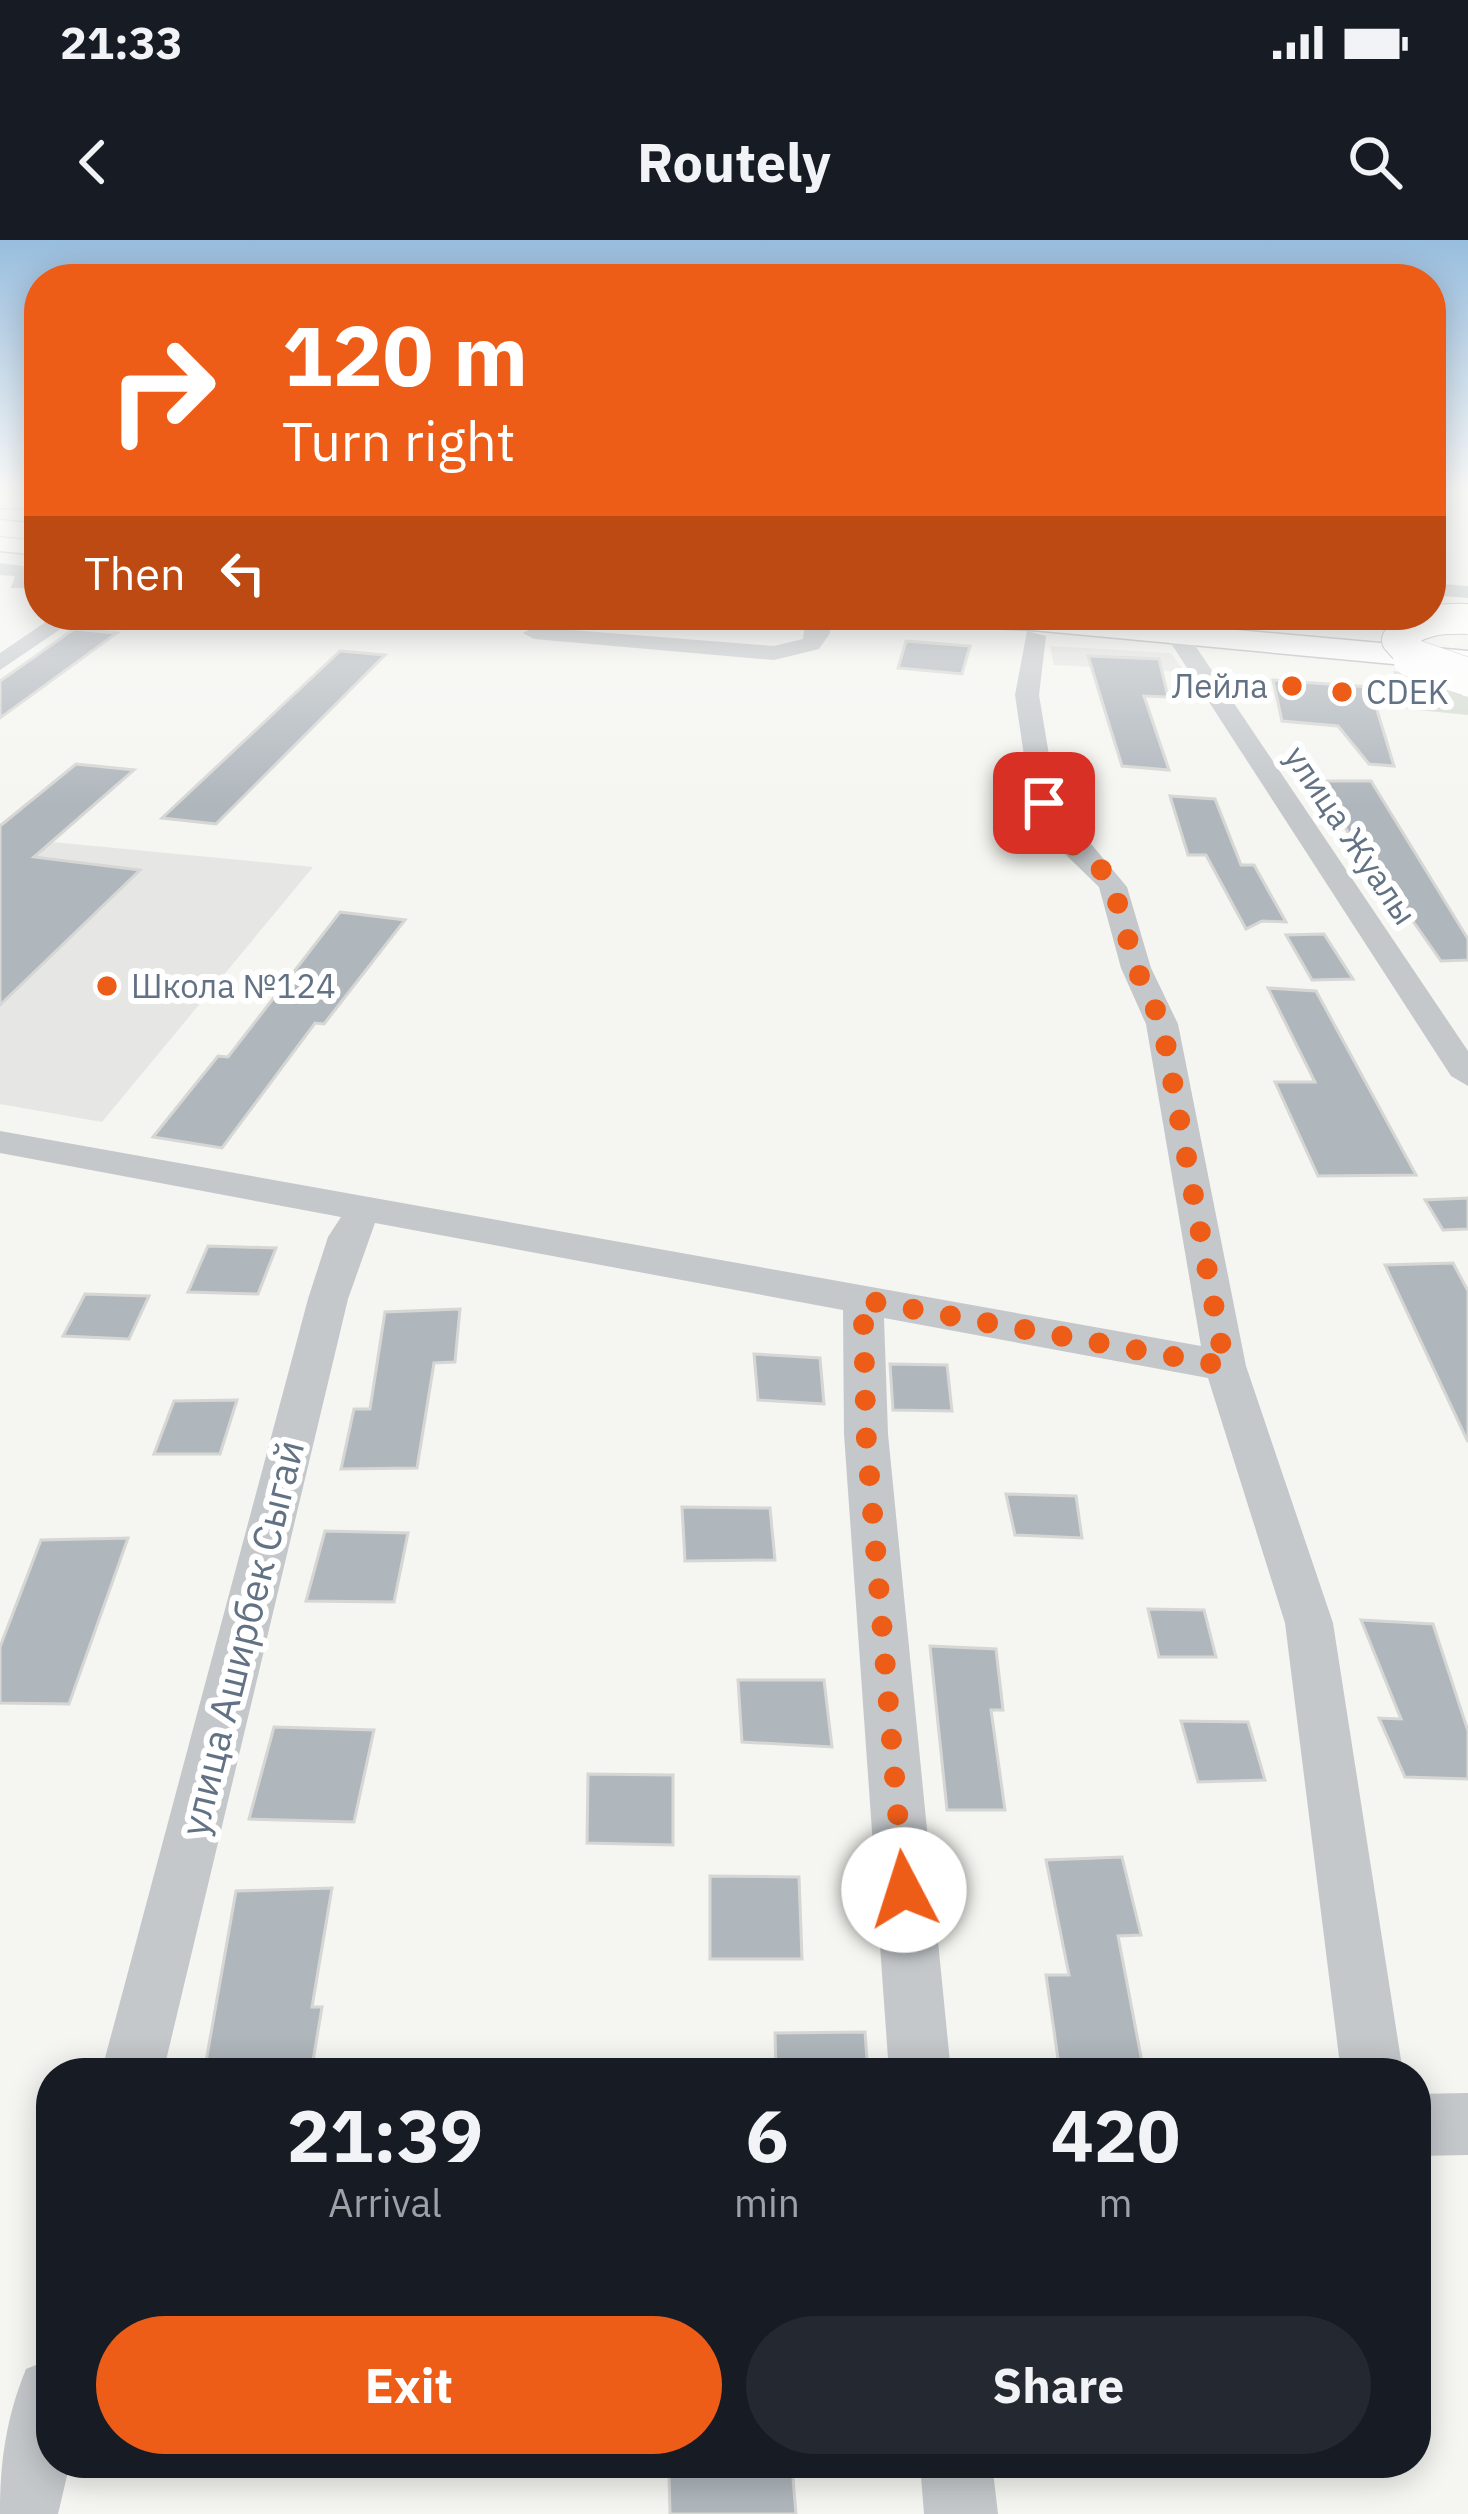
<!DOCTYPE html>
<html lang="en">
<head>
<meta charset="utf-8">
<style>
	body { margin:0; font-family:"IBM Plex Sans",sans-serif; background:#242831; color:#f1f3f6; height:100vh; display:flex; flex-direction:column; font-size:45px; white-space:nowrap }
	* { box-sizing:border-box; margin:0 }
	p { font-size:39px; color:#9ea1a6 }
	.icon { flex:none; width:66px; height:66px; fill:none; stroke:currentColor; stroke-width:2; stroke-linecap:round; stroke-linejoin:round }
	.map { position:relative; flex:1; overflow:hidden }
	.details { position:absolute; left:36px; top:1818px; width:1395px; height:420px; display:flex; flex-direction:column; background:#171b24; border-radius:48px; box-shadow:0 6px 30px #0003 }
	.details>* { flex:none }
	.guide { position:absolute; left:24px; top:24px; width:1422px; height:366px; border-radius:48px; box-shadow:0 6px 30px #0003; background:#ee5d18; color:#fff; overflow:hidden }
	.pin { position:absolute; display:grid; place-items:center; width:102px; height:102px; color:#fff; margin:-51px; border-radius:24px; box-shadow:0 6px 18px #0006 }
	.me { position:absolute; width:132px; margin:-66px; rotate:355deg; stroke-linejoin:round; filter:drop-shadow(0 0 9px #0008) }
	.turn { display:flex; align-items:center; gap:42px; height:252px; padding:0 60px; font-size:54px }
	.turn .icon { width:156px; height:156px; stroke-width:2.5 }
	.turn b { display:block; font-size:84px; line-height:102px }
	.then { display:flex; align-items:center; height:114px; padding:0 60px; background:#0003; gap:24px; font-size:45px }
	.eta { display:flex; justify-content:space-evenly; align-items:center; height:204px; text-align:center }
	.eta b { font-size:72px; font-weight:700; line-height:84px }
	.cta { display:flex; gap:24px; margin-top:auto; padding:24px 60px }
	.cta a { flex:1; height:138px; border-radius:72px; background:#ee5d18; color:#fff; font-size:48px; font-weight:700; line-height:138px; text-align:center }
	.cta a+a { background:#242831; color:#f1f3f6 }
	.status { display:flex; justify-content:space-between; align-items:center; height:84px; padding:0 60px; background:#171b24; direction:ltr }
	.status svg { height:33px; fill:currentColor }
	header { display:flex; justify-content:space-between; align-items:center; height:156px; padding:0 60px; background:#171b24; font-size:54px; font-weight:700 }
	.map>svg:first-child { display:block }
	.built { fill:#e6e7e5 }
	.green { fill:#d5ddd2 }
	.building { fill:#afb6bc; stroke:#d6d7d4; stroke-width:3 }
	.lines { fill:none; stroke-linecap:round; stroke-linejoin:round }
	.major-casing { stroke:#b5b9bd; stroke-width:3 }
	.highway-casing { stroke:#b6b9bd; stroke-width:3 }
	.minor { fill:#c4c8cb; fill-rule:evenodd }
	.major { fill:#fff; fill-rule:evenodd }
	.highway { fill:#fff; fill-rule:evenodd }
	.highway-bridge-far1-casing { stroke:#b6b9bd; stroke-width:32; stroke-linecap:butt }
	.highway-bridge-casing { stroke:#b6b9bd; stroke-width:39; stroke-linecap:butt }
	.highway-bridge-far1 { stroke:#fff; stroke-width:30 }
	.highway-bridge { stroke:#fff; stroke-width:38 }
	.route { stroke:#ee5d18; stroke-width:21; stroke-dasharray:0 37.8 }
	.poi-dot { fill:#ee5d18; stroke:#fff; stroke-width:4.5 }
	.labels { text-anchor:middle; stroke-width:12; stroke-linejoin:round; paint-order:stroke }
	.far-poi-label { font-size:33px; fill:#627284; stroke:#fff; text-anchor:start }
	.far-street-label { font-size:33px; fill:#627284; stroke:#fff }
	.street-label { font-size:39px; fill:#627284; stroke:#fff }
</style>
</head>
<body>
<div class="status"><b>21:33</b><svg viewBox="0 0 49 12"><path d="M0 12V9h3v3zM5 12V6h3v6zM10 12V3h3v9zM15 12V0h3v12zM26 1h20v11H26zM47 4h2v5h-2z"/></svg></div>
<header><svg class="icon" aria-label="back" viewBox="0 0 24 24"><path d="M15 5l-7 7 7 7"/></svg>Routely<svg class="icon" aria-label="search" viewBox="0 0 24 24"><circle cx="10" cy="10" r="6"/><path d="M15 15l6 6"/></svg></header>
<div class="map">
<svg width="1468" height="2274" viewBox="0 0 1468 2274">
	<rect width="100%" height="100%" fill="#f5f5f1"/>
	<g class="built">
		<path d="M 1050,406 L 1171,413 L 1185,432 L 1054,425 Z"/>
		<path d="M 0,597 L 313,627 L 102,882 L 0,864 Z"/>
	</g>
	<path class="green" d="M 1393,431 L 1425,434 L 1437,448 L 1468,457 L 1468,475 L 1407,469 Z"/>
	<g class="building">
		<path d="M 74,389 L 117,393 L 0,478 L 0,441 Z"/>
		<path d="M 906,401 L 970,406 L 962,434 L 898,428 Z"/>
		<path d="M 340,411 L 385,415 L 216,584 L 162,578 Z"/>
		<path d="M 1088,416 L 1159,419 L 1168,457 L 1144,456 L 1169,530 L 1122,526 Z"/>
		<path d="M 1273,440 L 1370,447 L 1394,526 L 1369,524 L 1338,486 L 1282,481 Z"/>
		<path d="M 76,524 L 134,530 L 34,617 L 140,630 L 0,765 L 0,586 Z"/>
		<path d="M 1318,541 L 1371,541 L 1468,699 L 1468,720 L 1441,721 L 1403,667 L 1392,667 Z"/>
		<path d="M 1170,556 L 1215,559 L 1241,625 L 1254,625 L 1286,682 L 1262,681 L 1246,689 L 1206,615 L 1188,615 Z"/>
		<path d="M 340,672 L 405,680 L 324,784 L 315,783 L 222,908 L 153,897 L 218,816 L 228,817 Z"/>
		<path d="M 1324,694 L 1353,739 L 1312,740 L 1286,695 Z"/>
		<path d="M 1268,748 L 1316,751 L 1416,935 L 1318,936 L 1275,842 L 1315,842 Z"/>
		<path d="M 1468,958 L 1468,989 L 1443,990 L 1425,960 Z"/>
		<path d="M 208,1006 L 276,1008 L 258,1054 L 188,1052 Z"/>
		<path d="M 1453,1023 L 1468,1051 L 1468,1202 L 1385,1025 Z"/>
		<path d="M 85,1054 L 149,1056 L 129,1099 L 63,1096 Z"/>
		<path d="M 460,1069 L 455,1122 L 434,1123 L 417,1228 L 341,1229 L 354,1169 L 370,1169 L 385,1072 Z"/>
		<path d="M 754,1114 L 820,1118 L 824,1164 L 758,1160 Z"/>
		<path d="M 890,1124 L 947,1125 L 952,1171 L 893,1170 Z"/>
		<path d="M 237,1160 L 220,1214 L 154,1214 L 174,1161 Z"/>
		<path d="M 1006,1254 L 1076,1256 L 1082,1298 L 1015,1295 Z"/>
		<path d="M 682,1267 L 770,1268 L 775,1320 L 685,1321 Z"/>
		<path d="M 325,1291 L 408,1293 L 394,1362 L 306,1361 Z"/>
		<path d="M 128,1298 L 69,1464 L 0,1463 L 0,1407 L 41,1300 Z"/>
		<path d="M 1148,1369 L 1204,1370 L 1216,1417 L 1159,1417 Z"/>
		<path d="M 1361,1380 L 1433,1384 L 1468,1491 L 1468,1539 L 1405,1537 L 1379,1478 L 1401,1479 Z"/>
		<path d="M 930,1406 L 996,1409 L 1003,1470 L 991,1470 L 1005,1570 L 947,1570 Z"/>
		<path d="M 738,1440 L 824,1440 L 832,1507 L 742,1502 Z"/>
		<path d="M 1181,1481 L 1248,1482 L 1265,1540 L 1198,1542 Z"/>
		<path d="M 274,1487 L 374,1490 L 354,1582 L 249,1579 Z"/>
		<path d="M 588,1534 L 673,1535 L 673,1605 L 587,1603 Z"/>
		<path d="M 1122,1617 L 1141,1695 L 1118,1696 L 1143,1827 L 1059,1826 L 1046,1735 L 1069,1735 L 1046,1620 Z"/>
		<path d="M 710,1636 L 799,1637 L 802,1719 L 710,1719 Z"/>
		<path d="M 332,1648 L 312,1767 L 322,1767 L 311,1833 L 204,1833 L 236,1651 Z"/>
		<path d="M 865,1792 L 868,1833 L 776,1833 L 775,1793 Z"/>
		<path d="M 792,2226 L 796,2274 L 670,2274 L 669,2237 Z"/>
	</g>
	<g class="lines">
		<defs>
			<g id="major">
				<path d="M 0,254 L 39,255 L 39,269 L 0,268 Z"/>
				<path d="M 0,297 L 39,301 L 39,315 L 0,311 Z"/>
				<path d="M 874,375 L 1040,375 L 1049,382 L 1035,390 L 888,383 Z"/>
			</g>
			<g id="highway">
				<path d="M 0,280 L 39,284 L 39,300 L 0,296 Z"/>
				<path d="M 951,375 L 1071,375 L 1468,411 L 1468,431 L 967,384 Z"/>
			</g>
		</defs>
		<use href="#major" class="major-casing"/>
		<use href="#highway" class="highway-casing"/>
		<g class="minor">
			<path d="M 0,323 L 38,328 L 39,335 L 25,348 L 11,348 L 15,336 L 0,335 Z"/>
			<path d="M 1431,343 L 1468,346 L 1468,358 L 1431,355 Z"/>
			<path d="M 56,375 L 81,375 L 0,430 L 0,413 Z"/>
			<path d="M 319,375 L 355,375 L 356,376 L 345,382 Z"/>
			<path d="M 806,375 L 828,375 L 830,393 L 819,409 L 774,420 L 534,399 L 523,393 L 534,387 L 774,406 L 803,399 Z"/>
			<path d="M 1168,389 L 1184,389 L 1468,811 L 1468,846 L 1451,836 L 1165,394 Z"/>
			<path d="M 1027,391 L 1046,396 L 1039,455 L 1057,563 L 1127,647 L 1151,728 L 1178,784 L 1246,1126 L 1333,1383 L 1403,1833 L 1341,1833 L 1285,1383 L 1208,1138 L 884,1078 L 888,1194 L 951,1833 L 889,1833 L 844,1194 L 843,1070 L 375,983 L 348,1059 L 163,1833 L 101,1833 L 308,1059 L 328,997 L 341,977 L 0,913 L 0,891 L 1201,1106 L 1146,784 L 1121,728 L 1099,647 L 1065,614 L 1031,563 L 1015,455 Z"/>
			<path d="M 1468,1853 L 1468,1915 L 1416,1916 L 1416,1854 Z"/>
			<path d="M 51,2119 L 51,2223 L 70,2223 L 58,2274 L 0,2274 C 0,2222 6,2178 26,2129 Z"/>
			<path d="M 920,2223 L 992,2223 L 998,2274 L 924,2274 Z"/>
		</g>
		<use href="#major" class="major"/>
		<use href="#highway" class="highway"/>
		<defs>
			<path id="highway-bridge-far1" d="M 1416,421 L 1397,400 C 1417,380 1441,378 1468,379"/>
			<path id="highway-bridge" d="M 1412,418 L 1468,437"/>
		</defs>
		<use href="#highway-bridge-far1" class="highway-bridge-far1-casing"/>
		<use href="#highway-bridge" class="highway-bridge-casing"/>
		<use href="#highway-bridge-far1" class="highway-bridge-far1"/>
		<use href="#highway-bridge" class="highway-bridge"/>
	</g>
	<linearGradient id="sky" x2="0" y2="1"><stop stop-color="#98bdde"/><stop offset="0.44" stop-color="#fafaf9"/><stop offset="1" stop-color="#fafaf9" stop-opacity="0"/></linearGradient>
	<rect width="1468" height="566" fill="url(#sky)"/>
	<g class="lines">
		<path class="route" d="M 904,1650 L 866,1194 L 863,1060 L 1225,1126 L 1162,784 L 1136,728 L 1113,647 L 1098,625 L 1075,608 L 1044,563"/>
	</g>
	<g class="poi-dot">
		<circle cx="1292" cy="446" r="12"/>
		<circle cx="1342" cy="452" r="12"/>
		<circle cx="107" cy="746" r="12"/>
	</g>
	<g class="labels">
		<g class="far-poi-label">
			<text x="1268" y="458" text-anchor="end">Лейла</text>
			<text x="1366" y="464">CDEK</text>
			<text x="131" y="758">Школа №124</text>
		</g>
		<g class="far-street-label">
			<text transform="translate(1351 595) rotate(56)" y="12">улица Жуалы</text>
		</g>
		<g class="street-label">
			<text transform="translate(242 1398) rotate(-76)" y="14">улица Аширбек Сыгай</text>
		</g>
	</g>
</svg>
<div class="pin" style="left:1044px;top:563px;background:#d93025"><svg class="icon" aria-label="arrive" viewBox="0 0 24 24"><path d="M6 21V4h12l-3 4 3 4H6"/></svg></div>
<svg class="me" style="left:904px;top:1650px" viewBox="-20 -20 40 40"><circle r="19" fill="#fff"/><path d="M0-13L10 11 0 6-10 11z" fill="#ee5d18"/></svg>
<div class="guide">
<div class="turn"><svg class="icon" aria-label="right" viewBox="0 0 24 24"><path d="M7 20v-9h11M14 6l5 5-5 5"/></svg><div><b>120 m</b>Turn right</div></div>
<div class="then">Then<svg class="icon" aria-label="left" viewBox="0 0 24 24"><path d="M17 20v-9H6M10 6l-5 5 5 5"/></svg></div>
</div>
<section class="details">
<div class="eta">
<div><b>21:39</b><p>Arrival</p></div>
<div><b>6</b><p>min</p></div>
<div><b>420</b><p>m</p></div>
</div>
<div class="cta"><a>Exit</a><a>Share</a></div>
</section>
</div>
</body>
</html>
